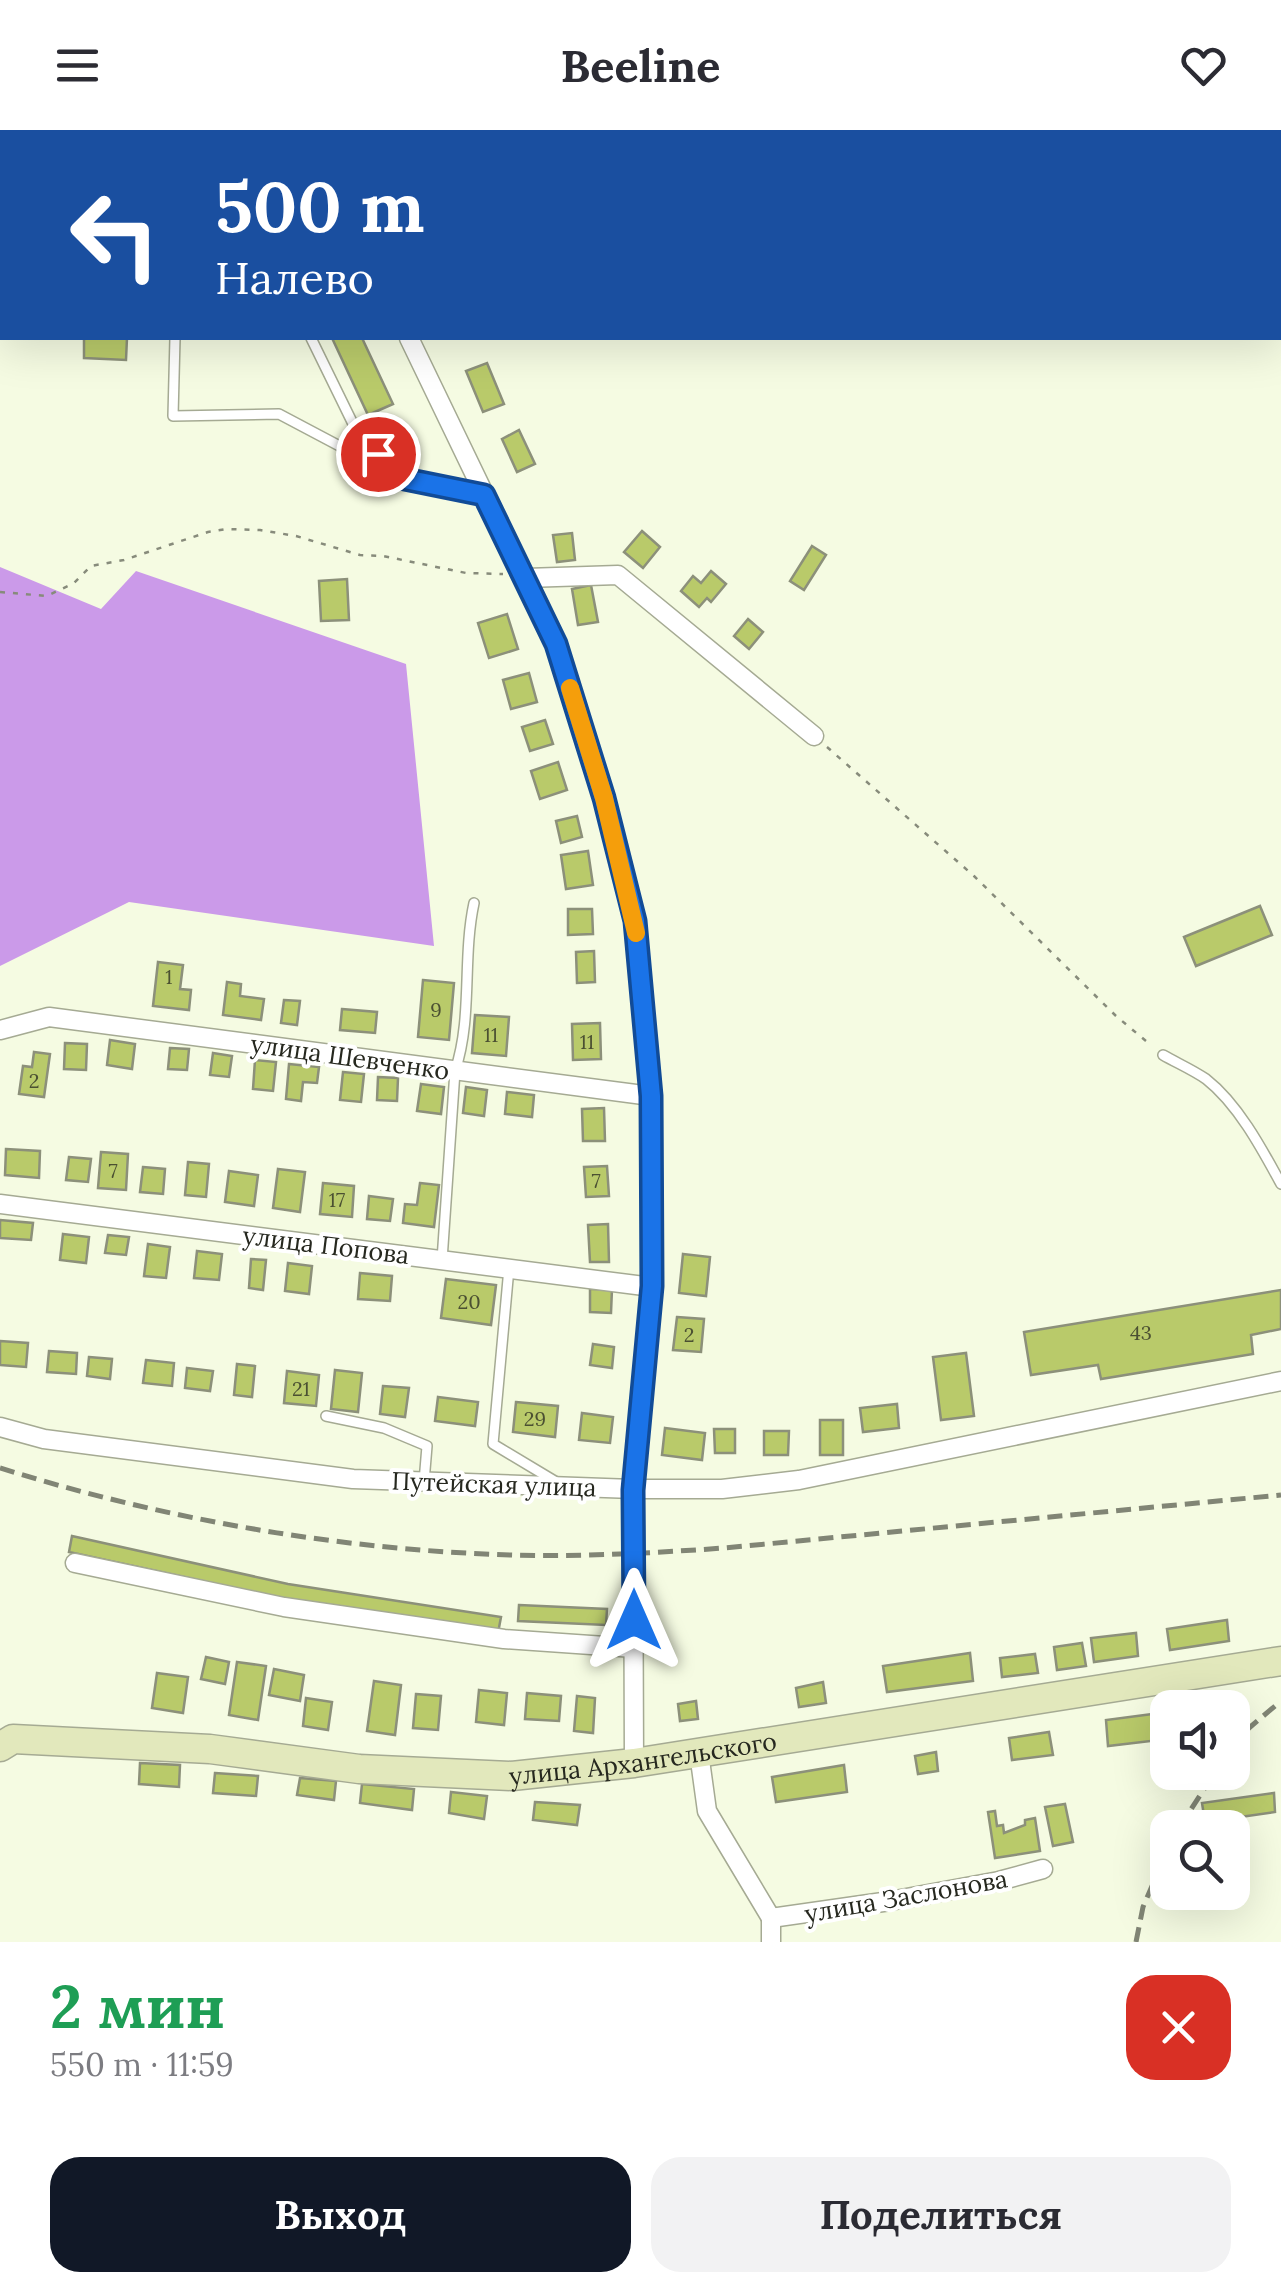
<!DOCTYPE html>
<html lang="ru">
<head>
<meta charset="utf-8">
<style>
	body { margin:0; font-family:Lora,serif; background:#f2f2f3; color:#2b2b33; height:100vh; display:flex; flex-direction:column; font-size:38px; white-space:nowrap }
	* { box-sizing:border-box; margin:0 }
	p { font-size:32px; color:#7c7c81 }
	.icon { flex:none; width:55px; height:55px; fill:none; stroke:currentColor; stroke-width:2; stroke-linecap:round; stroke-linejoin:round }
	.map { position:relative; height:1812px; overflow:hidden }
	.sheet { display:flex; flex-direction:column; background:#fff; flex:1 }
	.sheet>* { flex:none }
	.hud { position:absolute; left:0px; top:0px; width:1282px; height:210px; box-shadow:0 10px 40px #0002; background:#1a4fa0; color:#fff; overflow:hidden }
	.tools { position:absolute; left:1150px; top:1560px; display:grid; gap:20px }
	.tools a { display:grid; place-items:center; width:100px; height:100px; border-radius:20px; background:#fff; box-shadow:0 10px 40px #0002; font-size:50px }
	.pin { position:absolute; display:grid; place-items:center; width:85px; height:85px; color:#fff; margin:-42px; border:5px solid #fff; border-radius:50%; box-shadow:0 2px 10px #0007 }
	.me { position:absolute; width:110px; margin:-55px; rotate:0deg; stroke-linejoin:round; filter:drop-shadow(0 0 8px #0008) }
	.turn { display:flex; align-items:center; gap:35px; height:210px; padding:0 50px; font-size:45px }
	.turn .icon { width:130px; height:130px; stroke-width:2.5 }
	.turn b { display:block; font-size:70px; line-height:85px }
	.round { display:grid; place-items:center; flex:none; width:105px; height:105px; border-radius:30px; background:#f2f2f3 }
	.overview { display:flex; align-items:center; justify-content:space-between; height:170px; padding:0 50px }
	h1 { font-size:60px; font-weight:700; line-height:75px; color:#1e9e55 }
	.button { display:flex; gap:20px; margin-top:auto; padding:20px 50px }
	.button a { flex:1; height:115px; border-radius:30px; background:#111827; color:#fff; font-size:40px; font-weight:700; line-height:115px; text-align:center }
	.button a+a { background:#f2f2f3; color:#2b2b33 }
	header { display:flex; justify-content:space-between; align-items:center; height:130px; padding:0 50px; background:#fff; font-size:45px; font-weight:700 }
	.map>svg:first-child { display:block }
	.forest { fill:#cb9ae9 }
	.building { fill:#b9ca6a; stroke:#8c907a; stroke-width:2.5 }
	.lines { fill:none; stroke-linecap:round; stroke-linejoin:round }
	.lane-casing { stroke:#a5aa93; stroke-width:12 }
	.street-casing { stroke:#a5aa93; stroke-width:21 }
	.secondary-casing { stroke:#a5aa93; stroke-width:31 }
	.path { stroke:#878b7b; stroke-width:2.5; stroke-dasharray:5 8; stroke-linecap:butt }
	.lane { stroke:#fff; stroke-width:9 }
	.street { stroke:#fff; stroke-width:18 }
	.secondary { stroke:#e2e8bc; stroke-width:28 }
	.rail { stroke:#818575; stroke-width:5; stroke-dasharray:15 8; stroke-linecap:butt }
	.route-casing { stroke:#114b97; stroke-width:25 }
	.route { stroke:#1a73e8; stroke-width:18 }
	.slow { stroke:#f59e0b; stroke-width:18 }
	.labels { text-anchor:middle; stroke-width:8; stroke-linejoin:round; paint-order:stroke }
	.number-label { font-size:20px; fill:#4b5032 }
	.street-label { font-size:25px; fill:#26281f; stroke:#fff }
</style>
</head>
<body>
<header><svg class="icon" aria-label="menu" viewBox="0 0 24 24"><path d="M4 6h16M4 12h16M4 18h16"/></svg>Beeline<svg class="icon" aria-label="heart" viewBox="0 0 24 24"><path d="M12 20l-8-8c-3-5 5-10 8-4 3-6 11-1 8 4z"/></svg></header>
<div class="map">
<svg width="1281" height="1812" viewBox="0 0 1281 1812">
	<rect width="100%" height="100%" fill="#f5fbe2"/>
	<path class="forest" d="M 0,437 L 101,479 L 136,441 L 406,534 L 434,816 L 129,772 L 0,836 Z"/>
	<g class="building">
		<path d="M 0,0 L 109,0 L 2,2 L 2,15 Z"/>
		<path d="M 84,208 L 127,208 L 126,230 L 84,228 Z"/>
		<path d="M 332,208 L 362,208 L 393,274 L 368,285 Z"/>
		<path d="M 487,233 L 504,274 L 483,282 L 466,241 Z"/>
		<path d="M 519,300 L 535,334 L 517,342 L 502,309 Z"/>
		<path d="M 642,401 L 660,417 L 643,438 L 624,422 Z"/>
		<path d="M 572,403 L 575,430 L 557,432 L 553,405 Z"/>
		<path d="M 812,416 L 826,425 L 804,460 L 790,451 Z"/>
		<path d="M 711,441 L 726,454 L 711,472 L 707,468 L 699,477 L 681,461 L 693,446 L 701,453 Z"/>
		<path d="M 347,449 L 349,490 L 321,491 L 319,451 Z"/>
		<path d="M 591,455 L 598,492 L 578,495 L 572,459 Z"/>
		<path d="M 507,484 L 518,519 L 489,528 L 478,493 Z"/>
		<path d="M 748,489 L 763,502 L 749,519 L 734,506 Z"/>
		<path d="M 529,543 L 537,572 L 511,579 L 503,550 Z"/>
		<path d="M 545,590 L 553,614 L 530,621 L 522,597 Z"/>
		<path d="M 558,632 L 567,660 L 540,669 L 531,641 Z"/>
		<path d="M 577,686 L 582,707 L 561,713 L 556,691 Z"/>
		<path d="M 588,721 L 593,755 L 566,759 L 561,725 Z"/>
		<path d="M 1260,776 L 1272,805 L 1196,836 L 1184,807 Z"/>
		<path d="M 568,779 L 592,779 L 593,804 L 568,805 Z"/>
		<path d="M 594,821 L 595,852 L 577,853 L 576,822 Z"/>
		<path d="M 158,832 L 183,835 L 180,859 L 191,860 L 189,880 L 153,876 Z"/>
		<path d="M 423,850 L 454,853 L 449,910 L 418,907 Z"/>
		<path d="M 227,852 L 241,854 L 240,866 L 264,869 L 261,890 L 223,885 Z"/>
		<path d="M 284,870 L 300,871 L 297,895 L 281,893 Z"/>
		<path d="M 342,879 L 377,882 L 375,903 L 340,900 Z"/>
		<path d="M 475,885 L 509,887 L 506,926 L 472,923 Z"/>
		<path d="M 600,893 L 601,929 L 573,930 L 572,894 Z"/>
		<path d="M 110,910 L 135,914 L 132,939 L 107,935 Z"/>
		<path d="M 65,913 L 87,914 L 86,940 L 64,939 Z"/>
		<path d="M 170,918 L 189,919 L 187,940 L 168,939 Z"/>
		<path d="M 34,922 L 50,924 L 44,967 L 19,964 L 23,936 L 32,937 Z"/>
		<path d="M 213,923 L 232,926 L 229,947 L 210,945 Z"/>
		<path d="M 255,930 L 276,932 L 273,961 L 253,959 Z"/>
		<path d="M 289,934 L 319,937 L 317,953 L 303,952 L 301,971 L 286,969 Z"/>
		<path d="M 343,942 L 364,944 L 361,972 L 340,970 Z"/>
		<path d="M 378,947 L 398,948 L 397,971 L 377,970 Z"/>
		<path d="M 421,954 L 444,957 L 441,984 L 417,981 Z"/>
		<path d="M 466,957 L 487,960 L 484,986 L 463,983 Z"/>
		<path d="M 507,962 L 534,965 L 532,987 L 505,984 Z"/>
		<path d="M 604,978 L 605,1011 L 583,1011 L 582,979 Z"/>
		<path d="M 6,1019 L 40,1021 L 39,1048 L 5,1045 Z"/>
		<path d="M 101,1022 L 128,1024 L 126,1060 L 98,1058 Z"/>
		<path d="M 69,1027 L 91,1029 L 88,1052 L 66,1050 Z"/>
		<path d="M 188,1032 L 209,1034 L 206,1067 L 185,1065 Z"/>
		<path d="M 607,1036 L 609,1066 L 586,1067 L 584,1037 Z"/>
		<path d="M 143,1037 L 165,1039 L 163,1064 L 140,1062 Z"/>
		<path d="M 278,1039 L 305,1042 L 300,1082 L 273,1078 Z"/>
		<path d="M 229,1041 L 258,1045 L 254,1076 L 225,1072 Z"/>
		<path d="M 323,1053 L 354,1056 L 352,1087 L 320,1084 Z"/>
		<path d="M 420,1053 L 439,1055 L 434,1097 L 403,1093 L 405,1074 L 417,1075 Z"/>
		<path d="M 369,1066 L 393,1069 L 390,1091 L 367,1089 Z"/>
		<path d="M 0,1090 L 33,1093 L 31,1110 L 0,1108 Z"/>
		<path d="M 608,1094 L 609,1132 L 590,1132 L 588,1095 Z"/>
		<path d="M 63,1104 L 89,1107 L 86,1133 L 60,1130 Z"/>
		<path d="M 108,1105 L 129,1107 L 126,1125 L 105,1123 Z"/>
		<path d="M 148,1114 L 170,1117 L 166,1148 L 144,1146 Z"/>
		<path d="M 197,1121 L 222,1124 L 219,1150 L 194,1148 Z"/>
		<path d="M 683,1124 L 710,1127 L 706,1166 L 679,1163 Z"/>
		<path d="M 251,1129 L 266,1130 L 263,1160 L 249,1158 Z"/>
		<path d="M 288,1133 L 312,1136 L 309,1164 L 285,1161 Z"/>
		<path d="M 360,1143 L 392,1146 L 390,1171 L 358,1169 Z"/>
		<path d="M 446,1149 L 496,1155 L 491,1195 L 441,1188 Z"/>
		<path d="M 590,1159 L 612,1159 L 611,1183 L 590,1182 Z"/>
		<path d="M 1281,1160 L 1281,1199 L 1251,1205 L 1253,1224 L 1101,1249 L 1098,1235 L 1031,1245 L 1024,1202 Z"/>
		<path d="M 677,1187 L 704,1189 L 701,1222 L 673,1220 Z"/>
		<path d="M 0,1211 L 28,1213 L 26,1237 L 0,1235 Z"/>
		<path d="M 593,1214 L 614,1217 L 612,1238 L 590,1235 Z"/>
		<path d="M 49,1221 L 77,1223 L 76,1244 L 47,1242 Z"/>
		<path d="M 966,1223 L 974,1286 L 941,1290 L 933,1227 Z"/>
		<path d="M 89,1227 L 112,1229 L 110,1249 L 87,1246 Z"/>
		<path d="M 146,1230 L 174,1233 L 172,1256 L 143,1253 Z"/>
		<path d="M 237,1234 L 255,1236 L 252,1267 L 234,1265 Z"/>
		<path d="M 187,1238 L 213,1241 L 210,1261 L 185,1258 Z"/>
		<path d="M 335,1240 L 362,1243 L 358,1282 L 331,1279 Z"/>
		<path d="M 287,1241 L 319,1245 L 316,1276 L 284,1273 Z"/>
		<path d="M 383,1256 L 409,1258 L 405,1287 L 380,1284 Z"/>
		<path d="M 438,1267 L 478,1272 L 475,1296 L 435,1291 Z"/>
		<path d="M 516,1272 L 558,1276 L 555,1307 L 513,1302 Z"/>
		<path d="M 897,1274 L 899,1298 L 863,1302 L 860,1278 Z"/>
		<path d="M 582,1283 L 613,1287 L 610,1313 L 579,1310 Z"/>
		<rect x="820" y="1290" width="23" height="35"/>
		<path d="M 665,1298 L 705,1303 L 702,1330 L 662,1325 Z"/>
		<path d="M 714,1299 L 735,1299 L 735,1323 L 715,1323 Z"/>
		<path d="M 764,1301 L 789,1301 L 788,1325 L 764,1325 Z"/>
		<path d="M 72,1406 L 288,1454 L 501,1487 L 498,1503 L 284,1469 L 69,1422 Z"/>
		<path d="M 519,1475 L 607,1479 L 606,1495 L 518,1491 Z"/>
		<path d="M 1227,1490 L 1229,1511 L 1170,1520 L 1167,1499 Z"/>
		<path d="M 1136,1503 L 1138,1526 L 1094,1532 L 1091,1508 Z"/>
		<path d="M 1082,1513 L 1086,1536 L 1057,1540 L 1054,1517 Z"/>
		<path d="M 970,1523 L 973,1551 L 887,1562 L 883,1536 Z"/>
		<path d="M 1035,1524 L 1038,1543 L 1002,1547 L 1000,1528 Z"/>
		<path d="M 206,1527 L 229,1532 L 225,1554 L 201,1549 Z"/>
		<path d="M 237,1532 L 266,1536 L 258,1590 L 229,1585 Z"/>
		<path d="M 274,1539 L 304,1545 L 300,1571 L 269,1565 Z"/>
		<path d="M 157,1543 L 188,1547 L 183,1583 L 152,1578 Z"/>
		<path d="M 374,1551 L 401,1555 L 395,1605 L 367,1601 Z"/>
		<path d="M 823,1552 L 826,1573 L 799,1577 L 796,1558 Z"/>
		<path d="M 479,1560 L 507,1563 L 504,1595 L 476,1592 Z"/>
		<path d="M 527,1563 L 561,1566 L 559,1591 L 525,1589 Z"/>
		<path d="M 416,1564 L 441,1566 L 438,1600 L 413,1598 Z"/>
		<path d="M 577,1566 L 595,1568 L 593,1603 L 574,1601 Z"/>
		<path d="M 306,1568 L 332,1572 L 328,1600 L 303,1596 Z"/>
		<path d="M 696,1571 L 698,1589 L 680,1591 L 678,1574 Z"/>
		<path d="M 1168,1582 L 1168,1609 L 1108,1616 L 1106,1590 Z"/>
		<path d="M 1049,1602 L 1053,1625 L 1012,1630 L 1009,1608 Z"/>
		<path d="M 936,1622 L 938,1641 L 918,1644 L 915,1626 Z"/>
		<path d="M 140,1633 L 180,1635 L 179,1657 L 139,1654 Z"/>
		<path d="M 844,1635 L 847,1662 L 776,1672 L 772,1647 Z"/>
		<path d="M 215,1643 L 258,1646 L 256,1666 L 213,1663 Z"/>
		<path d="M 300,1648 L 336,1651 L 334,1670 L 297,1665 Z"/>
		<path d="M 362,1654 L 414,1659 L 412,1680 L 360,1673 Z"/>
		<path d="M 451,1662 L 487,1666 L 484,1689 L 449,1683 Z"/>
		<path d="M 1274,1663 L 1275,1682 L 1205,1692 L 1202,1673 Z"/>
		<path d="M 535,1672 L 580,1675 L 577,1695 L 533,1690 Z"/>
		<path d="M 1065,1674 L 1073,1712 L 1053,1716 L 1045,1677 Z"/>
		<path d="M 995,1681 L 997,1696 L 1003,1695 L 1004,1703 L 1025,1695 L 1025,1690 L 1035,1688 L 1040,1721 L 995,1728 L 988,1682 Z"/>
	</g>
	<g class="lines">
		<defs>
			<g id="lane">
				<path d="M 133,0 L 134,2"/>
				<path d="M 211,0 L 212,2"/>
				<path d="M 161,2 L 168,0"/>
				<path d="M 0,22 L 2,22"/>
				<path d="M 0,52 L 2,83"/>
				<path d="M 175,208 L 173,286 L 279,284 L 400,348"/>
				<path d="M 311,208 L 356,300 L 400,348 L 482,365"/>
				<path d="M 1163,925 C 1177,933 1193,940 1206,949 C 1238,974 1262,1019 1281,1054"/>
				<path d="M 442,1130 L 455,941 C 473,887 462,829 474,773"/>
				<path d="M 509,1138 L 493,1314 L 558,1353"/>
				<path d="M 326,1286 L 384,1298 L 427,1316 L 424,1352"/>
			</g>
			<g id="street">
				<path d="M 331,0 L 332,2"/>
				<path d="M 409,208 L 556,513 L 604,668 L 635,791 L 651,966 L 652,1157 L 633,1359 L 634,1633"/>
				<path d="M 526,448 L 618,445 L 814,606"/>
				<path d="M 0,900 L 49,887 L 651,966"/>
				<path d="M 0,1074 L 652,1157"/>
				<path d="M 0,1297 L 44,1309 L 353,1349 L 633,1359 L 722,1359 L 799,1350 L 1281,1251"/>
				<path d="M 75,1433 L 284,1477 L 504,1509 L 634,1518"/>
				<path d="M 699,1623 L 707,1681 L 771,1788 L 890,1771 L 999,1751 L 1043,1739"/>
				<path d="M 771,1788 L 771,1812"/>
			</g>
			<g id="secondary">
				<path id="s1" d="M 0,1617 L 13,1609 L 210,1619 L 359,1639 L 512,1646 L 634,1633 L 1281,1531"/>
			</g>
		</defs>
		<use href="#lane" class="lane-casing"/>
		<use href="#street" class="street-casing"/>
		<use href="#secondary" class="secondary-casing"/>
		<g class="path">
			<path d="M 0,462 L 47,466 L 74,453 L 91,436 L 124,430 L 208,402 L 226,399 L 260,400 L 296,406 L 360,425 L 383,426 L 466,443 L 503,444"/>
			<path d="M 827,617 L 974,746 L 1116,886 L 1152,916"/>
		</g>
		<use href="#lane" class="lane"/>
		<use href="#street" class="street"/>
		<use href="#secondary" class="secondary"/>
		<g class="rail">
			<path d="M 0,1338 C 163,1389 339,1420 511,1425 C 582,1427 653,1423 724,1418 L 1281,1365"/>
			<path d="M 1232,1619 L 1249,1598 L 1281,1571"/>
			<path d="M 1179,1698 L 1215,1642"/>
			<path d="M 1136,1812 L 1143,1777 L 1168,1719"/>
		</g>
	</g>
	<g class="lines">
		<defs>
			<path id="route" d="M 378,324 L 400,348 L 484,365 L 556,514 L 604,668 L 635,791 L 651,966 L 652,1156 L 633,1360 L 634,1490"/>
		</defs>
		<use href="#route" class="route-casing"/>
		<use href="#route" class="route"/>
		<path class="slow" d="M 570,558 L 604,668 L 636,803"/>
	</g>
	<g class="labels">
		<g class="number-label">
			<text x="169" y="854">1</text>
			<text x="436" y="887">9</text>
			<text x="491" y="912">11</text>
			<text x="587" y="919">11</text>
			<text x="34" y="958">2</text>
			<text x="113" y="1048">7</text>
			<text x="596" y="1058">7</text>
			<text x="337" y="1077">17</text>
			<text x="469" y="1179">20</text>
			<text x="1141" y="1210">43</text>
			<text x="689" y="1212">2</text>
			<text x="301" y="1266">21</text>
			<text x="535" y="1296">29</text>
		</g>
		<g class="street-label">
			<text transform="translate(350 927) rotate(8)" y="9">улица Шевченко</text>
			<text transform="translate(326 1115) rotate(7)" y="9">улица Попова</text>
			<text transform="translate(494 1354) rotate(2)" y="9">Путейская улица</text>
			<text dy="9" stroke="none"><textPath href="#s1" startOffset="648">улица Архангельского</textPath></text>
			<text transform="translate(906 1766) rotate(-10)" y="9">улица Заслонова</text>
		</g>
	</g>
</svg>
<div class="tools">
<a><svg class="icon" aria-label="sound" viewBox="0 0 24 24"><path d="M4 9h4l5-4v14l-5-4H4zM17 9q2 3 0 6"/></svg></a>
<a><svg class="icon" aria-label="search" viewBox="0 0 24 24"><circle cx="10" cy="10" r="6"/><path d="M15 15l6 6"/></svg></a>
</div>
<div class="pin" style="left:378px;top:324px;background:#d93025"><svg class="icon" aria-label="arrive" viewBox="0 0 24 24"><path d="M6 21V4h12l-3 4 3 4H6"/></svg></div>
<svg class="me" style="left:634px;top:1490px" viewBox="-20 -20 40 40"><path d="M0-17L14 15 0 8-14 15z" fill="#1a73e8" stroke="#fff" stroke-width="4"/></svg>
<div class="hud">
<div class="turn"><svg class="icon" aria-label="left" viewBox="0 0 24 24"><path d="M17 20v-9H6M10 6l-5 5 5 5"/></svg><div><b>500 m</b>Налево</div></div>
</div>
</div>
<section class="sheet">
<div class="overview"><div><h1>2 мин</h1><p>550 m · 11:59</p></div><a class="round" style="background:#d93025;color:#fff"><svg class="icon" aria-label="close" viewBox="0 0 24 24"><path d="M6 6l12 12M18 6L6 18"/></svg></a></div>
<div class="button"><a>Выход</a><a>Поделиться</a></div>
</section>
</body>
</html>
